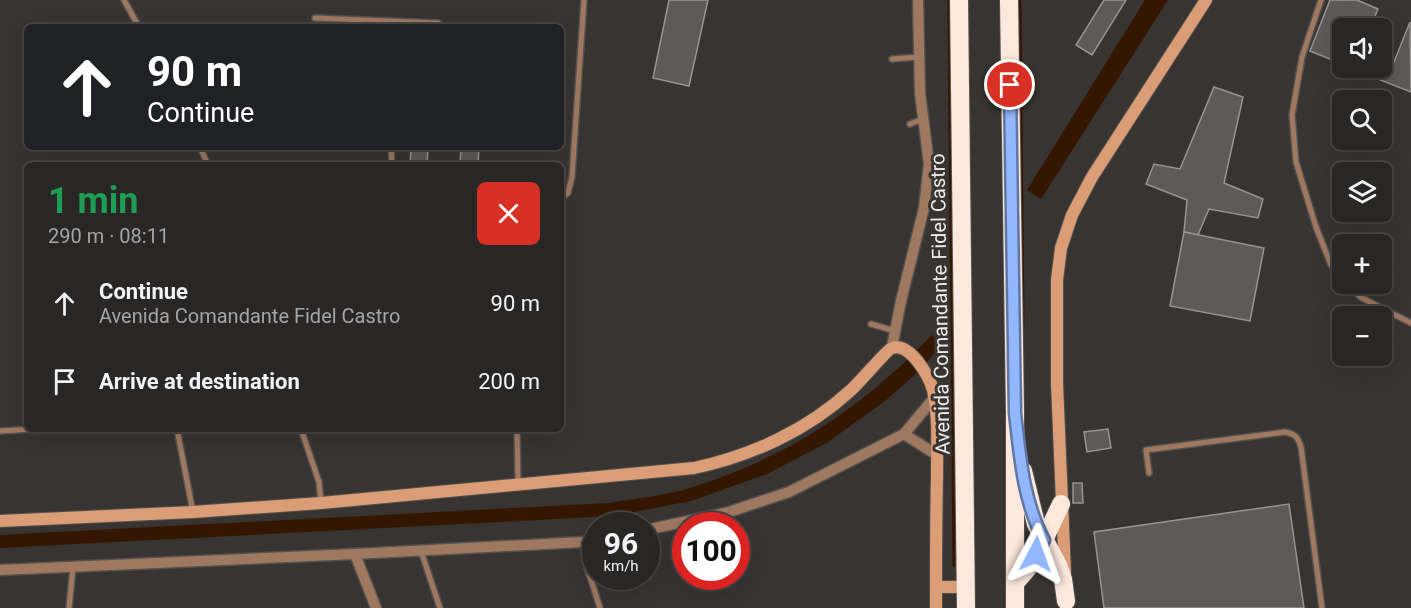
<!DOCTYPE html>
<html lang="en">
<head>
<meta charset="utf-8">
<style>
	body { margin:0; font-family:Roboto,sans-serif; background:#353332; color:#f1f3f6; height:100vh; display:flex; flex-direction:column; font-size:22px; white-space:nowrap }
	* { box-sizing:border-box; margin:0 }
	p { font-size:20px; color:#a5a5a7 }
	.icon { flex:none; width:33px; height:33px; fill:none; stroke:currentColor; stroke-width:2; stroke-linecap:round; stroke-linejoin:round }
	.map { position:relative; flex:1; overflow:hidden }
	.sheet { position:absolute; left:24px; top:162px; width:540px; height:270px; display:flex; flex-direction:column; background:#292725; border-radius:9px; box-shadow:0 6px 24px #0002,0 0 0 2px #454442 }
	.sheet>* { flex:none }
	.banner { position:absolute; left:24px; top:24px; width:540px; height:126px; border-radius:9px; box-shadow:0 6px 24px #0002,0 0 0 2px #454442; background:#202124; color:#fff; overflow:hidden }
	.controls { position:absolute; left:1332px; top:18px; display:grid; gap:12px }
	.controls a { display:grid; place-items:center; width:60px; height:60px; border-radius:9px; background:#292725; box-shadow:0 6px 24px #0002,0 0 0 2px #454442; font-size:30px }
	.speed { position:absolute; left:582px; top:512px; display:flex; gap:12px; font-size:30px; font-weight:700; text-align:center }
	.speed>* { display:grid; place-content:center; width:78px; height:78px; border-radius:50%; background:#292725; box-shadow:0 6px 24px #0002,0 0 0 2px #454442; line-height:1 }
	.speed small { font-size:15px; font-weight:400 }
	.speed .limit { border:9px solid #d22; background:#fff; color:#111 }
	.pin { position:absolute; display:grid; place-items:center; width:51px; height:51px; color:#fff; margin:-26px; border:3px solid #fff; border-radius:50%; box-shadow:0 2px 6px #0007 }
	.me { position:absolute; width:66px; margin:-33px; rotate:4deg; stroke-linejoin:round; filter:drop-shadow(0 0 4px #0008) }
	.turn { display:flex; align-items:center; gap:21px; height:126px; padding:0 24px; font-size:27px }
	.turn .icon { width:78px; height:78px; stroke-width:2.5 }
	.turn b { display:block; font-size:42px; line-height:51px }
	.round { display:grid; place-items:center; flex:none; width:63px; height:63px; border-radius:9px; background:#353332 }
	.head { display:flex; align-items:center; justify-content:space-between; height:102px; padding:0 24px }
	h1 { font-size:36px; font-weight:700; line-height:45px; color:#1e9e55 }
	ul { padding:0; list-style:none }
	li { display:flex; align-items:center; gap:18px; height:78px; padding:0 24px }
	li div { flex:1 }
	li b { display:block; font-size:22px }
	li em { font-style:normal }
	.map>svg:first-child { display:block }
	.water { fill:#351601 }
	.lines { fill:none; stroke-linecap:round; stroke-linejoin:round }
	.stream { stroke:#351601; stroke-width:3 }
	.building { fill:#5e5a58; stroke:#989492; stroke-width:1.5 }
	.lane-casing { stroke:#54514f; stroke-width:8 }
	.street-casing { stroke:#54514f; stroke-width:13 }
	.secondary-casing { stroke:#54514f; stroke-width:14 }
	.highway-casing { stroke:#54514f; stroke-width:20 }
	.lane { stroke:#9f7860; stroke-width:5 }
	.street { stroke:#9f7860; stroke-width:10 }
	.secondary { stroke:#db9d76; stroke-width:12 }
	.highway { stroke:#fce8dc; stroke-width:18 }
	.route-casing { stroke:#6077a4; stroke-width:15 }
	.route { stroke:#93b7fd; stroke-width:10 }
	.labels { text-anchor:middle; stroke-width:6; stroke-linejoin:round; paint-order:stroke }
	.street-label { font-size:20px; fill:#eeeceb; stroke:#373431 }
</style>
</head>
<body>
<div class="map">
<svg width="1411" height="608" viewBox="0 0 1411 608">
	<rect width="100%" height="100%" fill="#373431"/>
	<g class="water">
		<path d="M 1145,0 L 1168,0 L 1041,199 L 1027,190 Z"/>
		<path d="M 932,335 L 942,345 L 918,372 L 885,401 L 828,442 L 767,474 L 691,501 L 613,516 L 0,548 L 0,535 L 609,503 C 636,498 665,496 690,488 C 788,457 861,409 932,335 Z"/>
	</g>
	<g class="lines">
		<g class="stream">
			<path d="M 949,0 L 954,566"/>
			<path d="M 1020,0 L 1023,326"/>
		</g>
	</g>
	<g class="building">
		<path d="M 669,0 L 708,0 L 689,86 L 653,78 Z"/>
		<path d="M 1104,0 L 1126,0 L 1092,55 L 1076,45 Z"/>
		<path d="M 1330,0 L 1357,0 L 1378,9 L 1370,28 L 1342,28 L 1342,64 L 1310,51 Z"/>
		<path d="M 1410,22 L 1411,92 L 1350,68 L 1382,68 L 1382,57 L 1394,62 Z"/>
		<path d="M 1214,87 L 1243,97 L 1224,183 L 1263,199 L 1258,218 L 1209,209 L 1198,235 L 1184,232 L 1187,200 L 1146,184 L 1154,164 L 1180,169 Z"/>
		<path d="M 411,147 L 428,147 L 427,165 L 410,165 Z"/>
		<path d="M 461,147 L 479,147 L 478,165 L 460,165 Z"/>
		<path d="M 1184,232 L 1264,248 L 1250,321 L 1170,306 Z"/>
		<path d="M 1108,429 L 1111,448 L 1087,452 L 1084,432 Z"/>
		<path d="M 1073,483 L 1082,483 L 1083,503 L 1073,503 Z"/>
		<path d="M 1289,504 L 1304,608 L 1104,608 L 1094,532 Z"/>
	</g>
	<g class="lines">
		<defs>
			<g id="lane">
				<path d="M 124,0 L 139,27"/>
				<path d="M 1321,0 L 1302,57 L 1292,115 L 1296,162 L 1316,227 L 1331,265 L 1342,279"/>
				<path d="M 315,18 L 438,23"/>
				<path d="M 892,59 L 919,57"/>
				<path d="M 910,124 L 923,119"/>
				<path d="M 200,147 L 208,165"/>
				<path d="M 391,147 L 392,165"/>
				<path d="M 561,198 L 568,193 L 572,177 L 584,0"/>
				<path d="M 1346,284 L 1362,298 L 1411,323"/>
				<path d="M 871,324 L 895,331"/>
				<path d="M 177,429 L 193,512"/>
				<path d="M 301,429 L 319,482 L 321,503"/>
				<path d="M 517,429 L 518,484"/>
				<path d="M 0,431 L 34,429"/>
				<path d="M 1149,473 L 1146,450 L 1285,432 C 1295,434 1298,437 1301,447 L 1322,608"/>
				<path d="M 583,542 L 586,564 L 600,608"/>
				<path d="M 421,551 L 440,608"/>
				<path d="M 69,608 L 73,567"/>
			</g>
			<g id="street">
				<path d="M 892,347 L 901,301 L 924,208 L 929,164 L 920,93 L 918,0"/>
				<path d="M 904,434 L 937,455"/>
				<path d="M 646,530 L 729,512 L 789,492 L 904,434 L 934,398"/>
				<path d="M 355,554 L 376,608"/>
				<path d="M 0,570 L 355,554 L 583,542 L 596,539"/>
			</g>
			<g id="secondary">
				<path d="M 0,521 L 193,512 L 321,503 L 694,468 C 751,456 808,430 851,390 C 858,384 888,349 892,348 C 910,342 929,376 933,390 C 939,417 937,448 937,476 C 936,520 936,564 936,608"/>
				<path d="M 1065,573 L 1057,383 L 1057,280 L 1061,248 L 1072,215 L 1092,177 L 1206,0"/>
				<path d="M 936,587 L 966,587"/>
			</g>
			<g id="highway">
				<path d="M 959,0 L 966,608"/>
				<path d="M 1009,0 L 1015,413 L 1015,608"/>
				<path d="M 1023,471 L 1036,524 L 1058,565 L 1063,579 L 1066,601"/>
				<path d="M 1015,583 L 1028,568 L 1044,540 L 1061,504"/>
			</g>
		</defs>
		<use href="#lane" class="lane-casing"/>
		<use href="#street" class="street-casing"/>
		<use href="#secondary" class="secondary-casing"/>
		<use href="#highway" class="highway-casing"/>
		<use href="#lane" class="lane"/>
		<use href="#street" class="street"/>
		<use href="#secondary" class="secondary"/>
		<use href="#highway" class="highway"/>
	</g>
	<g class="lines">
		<defs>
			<path id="route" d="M 1010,85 L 1015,413 C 1020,456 1023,501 1044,540 L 1036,554"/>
		</defs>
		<use href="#route" class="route-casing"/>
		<use href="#route" class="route"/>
	</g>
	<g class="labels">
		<g class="street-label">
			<text transform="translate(940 304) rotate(-91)" y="7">Avenida Comandante Fidel Castro</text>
		</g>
	</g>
</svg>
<div class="controls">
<a><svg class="icon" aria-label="sound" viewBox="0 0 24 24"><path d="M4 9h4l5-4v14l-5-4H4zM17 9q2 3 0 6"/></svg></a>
<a><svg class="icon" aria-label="search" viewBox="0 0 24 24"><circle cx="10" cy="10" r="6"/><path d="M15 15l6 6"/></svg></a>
<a><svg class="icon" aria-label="layers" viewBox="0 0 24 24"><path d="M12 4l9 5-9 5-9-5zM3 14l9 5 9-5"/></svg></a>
<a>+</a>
<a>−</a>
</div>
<div class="speed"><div>96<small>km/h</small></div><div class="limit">100</div></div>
<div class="pin" style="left:1010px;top:85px;background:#d93025"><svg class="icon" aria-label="arrive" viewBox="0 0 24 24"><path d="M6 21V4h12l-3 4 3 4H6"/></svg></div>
<svg class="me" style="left:1036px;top:554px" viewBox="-20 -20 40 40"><path d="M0-17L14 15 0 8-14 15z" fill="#93b7fd" stroke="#fff" stroke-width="4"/></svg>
<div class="banner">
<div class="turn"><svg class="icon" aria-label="ahead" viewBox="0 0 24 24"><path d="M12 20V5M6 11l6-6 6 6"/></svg><div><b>90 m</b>Continue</div></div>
</div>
<section class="sheet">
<div class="head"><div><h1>1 min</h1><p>290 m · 08:11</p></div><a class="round" style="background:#d93025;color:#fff"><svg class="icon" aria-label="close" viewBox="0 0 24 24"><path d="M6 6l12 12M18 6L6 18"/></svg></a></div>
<ul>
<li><svg class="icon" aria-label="ahead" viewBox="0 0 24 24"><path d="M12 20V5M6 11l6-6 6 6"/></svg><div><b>Continue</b><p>Avenida Comandante Fidel Castro</p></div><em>90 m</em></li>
<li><svg class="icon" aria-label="arrive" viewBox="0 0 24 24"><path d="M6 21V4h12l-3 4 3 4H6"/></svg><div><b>Arrive at destination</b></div><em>200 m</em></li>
</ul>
</section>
</div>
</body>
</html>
